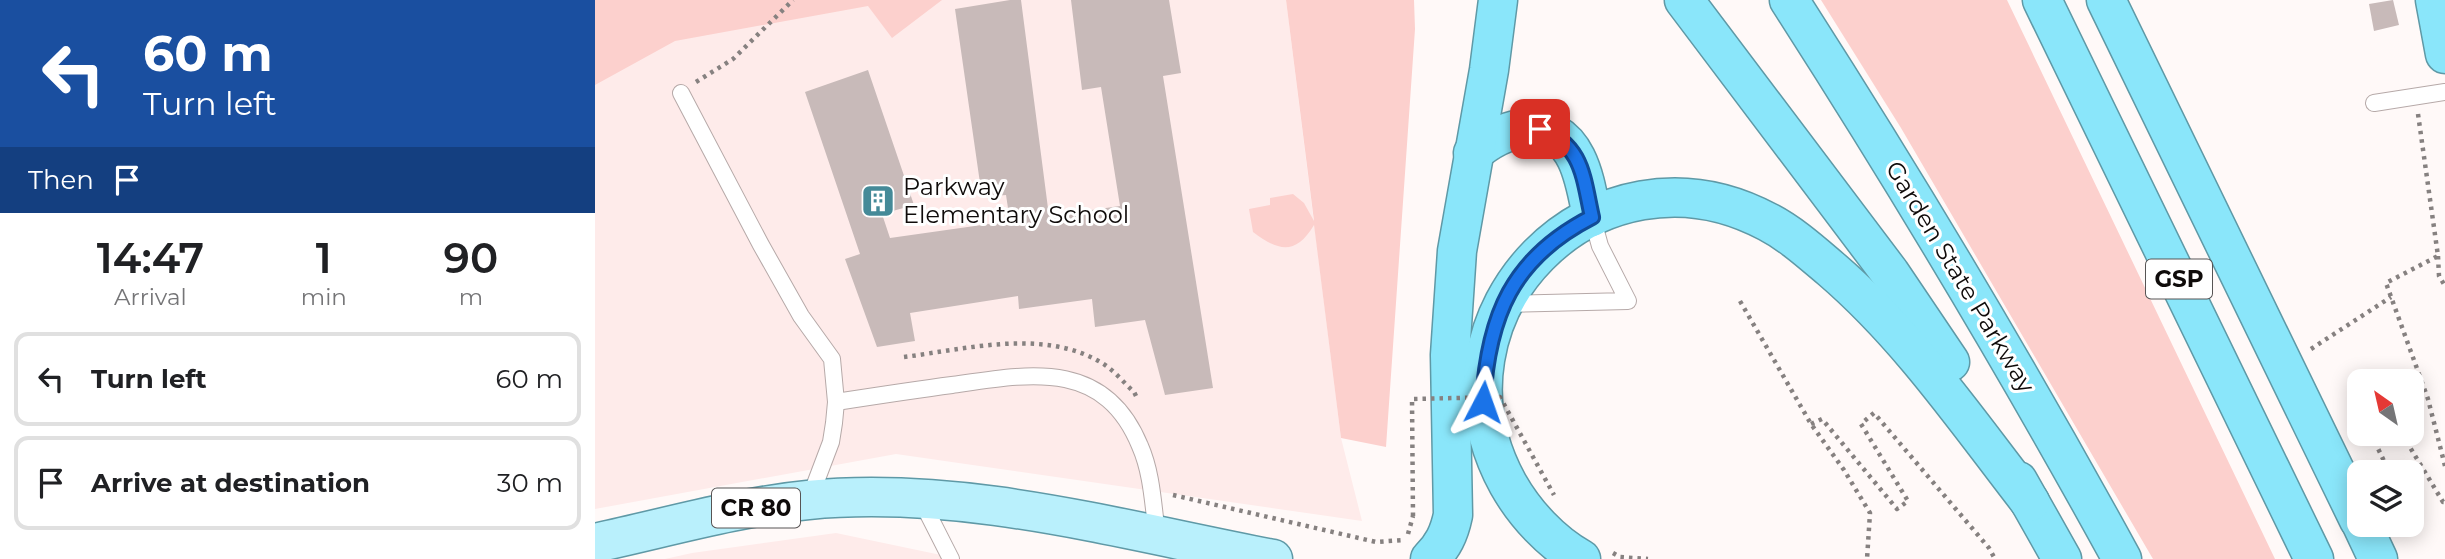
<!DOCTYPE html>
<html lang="en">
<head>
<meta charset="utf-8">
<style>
	body { margin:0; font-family:Montserrat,sans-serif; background:#f6f6f6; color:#202124; height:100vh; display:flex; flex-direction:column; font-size:26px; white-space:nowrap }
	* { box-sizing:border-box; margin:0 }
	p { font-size:23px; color:#757577 }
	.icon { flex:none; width:38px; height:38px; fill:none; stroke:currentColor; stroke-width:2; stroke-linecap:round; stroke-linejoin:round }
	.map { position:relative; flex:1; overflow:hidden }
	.panel { display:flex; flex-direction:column; background:#fff; width:595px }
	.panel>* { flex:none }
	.banner { background:#1a4fa0; color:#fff; overflow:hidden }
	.needle { width:46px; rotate:326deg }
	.controls { position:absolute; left:1752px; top:369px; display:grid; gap:14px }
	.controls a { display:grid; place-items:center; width:77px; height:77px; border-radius:14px; background:#fff; box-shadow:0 4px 18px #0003; font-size:35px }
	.pin { position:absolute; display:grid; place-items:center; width:60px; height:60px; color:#fff; margin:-30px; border-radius:14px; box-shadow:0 4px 10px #0006 }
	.me { position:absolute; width:77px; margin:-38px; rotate:4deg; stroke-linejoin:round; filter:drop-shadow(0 0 5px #0008) }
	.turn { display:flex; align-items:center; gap:24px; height:147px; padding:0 28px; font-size:32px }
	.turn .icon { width:91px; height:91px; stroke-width:2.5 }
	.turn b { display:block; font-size:49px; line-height:60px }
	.then { display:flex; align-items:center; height:66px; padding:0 28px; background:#0003; gap:14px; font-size:26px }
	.eta { display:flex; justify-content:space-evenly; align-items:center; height:119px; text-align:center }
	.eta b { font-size:42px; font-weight:600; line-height:49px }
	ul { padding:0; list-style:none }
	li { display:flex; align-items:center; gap:21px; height:94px; margin:0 14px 10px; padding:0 14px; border:4px solid #e0e0e0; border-radius:14px }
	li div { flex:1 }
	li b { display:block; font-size:26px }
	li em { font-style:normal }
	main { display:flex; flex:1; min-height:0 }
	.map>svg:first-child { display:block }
	.built { fill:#feebea }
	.green { fill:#fcd0cd }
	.building { fill:#c8bab9 }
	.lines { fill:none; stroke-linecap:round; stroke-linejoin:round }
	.lane-casing { stroke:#b6a9a8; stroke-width:18 }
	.primary-casing { stroke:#5f99a6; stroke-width:41 }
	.highway-casing { stroke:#5f99a6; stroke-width:41 }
	.path { stroke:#868180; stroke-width:4.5; stroke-dasharray:3.5 5; stroke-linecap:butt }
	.lane { stroke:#fff; stroke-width:16 }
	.primary { stroke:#b9f0fc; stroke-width:38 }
	.highway { stroke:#8ae6fa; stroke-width:38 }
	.path-bridge { stroke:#868180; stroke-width:4.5; stroke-dasharray:3.5 5; stroke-linecap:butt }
	.route-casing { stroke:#114b97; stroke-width:18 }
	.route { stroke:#1a73e8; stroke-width:12 }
	.labels { text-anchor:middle; stroke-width:6; stroke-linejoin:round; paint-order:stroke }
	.shield { fill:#fff; stroke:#575454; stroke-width:2 }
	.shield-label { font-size:23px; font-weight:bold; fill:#0f0b0a }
	.poi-label { font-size:24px; fill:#0f0b0a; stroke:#fff; text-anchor:start }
	.street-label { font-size:24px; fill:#0f0b0a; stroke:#fff }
</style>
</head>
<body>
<main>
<section class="panel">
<div class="banner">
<div class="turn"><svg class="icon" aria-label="left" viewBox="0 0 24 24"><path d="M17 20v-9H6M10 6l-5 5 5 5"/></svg><div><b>60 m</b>Turn left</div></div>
<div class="then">Then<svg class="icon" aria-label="arrive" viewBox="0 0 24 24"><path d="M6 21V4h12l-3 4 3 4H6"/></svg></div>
</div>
<div class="eta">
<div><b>14:47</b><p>Arrival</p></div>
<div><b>1</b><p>min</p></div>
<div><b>90</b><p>m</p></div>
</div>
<ul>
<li><svg class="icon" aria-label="left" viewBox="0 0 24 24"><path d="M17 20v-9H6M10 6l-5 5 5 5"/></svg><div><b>Turn left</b></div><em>60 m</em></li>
<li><svg class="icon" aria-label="arrive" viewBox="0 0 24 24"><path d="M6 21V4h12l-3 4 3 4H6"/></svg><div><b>Arrive at destination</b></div><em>30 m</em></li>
</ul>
</section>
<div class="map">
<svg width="1850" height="559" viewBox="0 0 1850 559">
	<rect width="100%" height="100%" fill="#fff9f8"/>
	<g class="built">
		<path d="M 0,0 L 691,0 L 746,438 L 767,521 L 301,454 L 0,509 Z"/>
		<path d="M 241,533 L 365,559 L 70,559 L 97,553 Z"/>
	</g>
	<g class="green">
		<path d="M 0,0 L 347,0 L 297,38 L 273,6 L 80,41 L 0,85 Z"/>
		<path d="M 691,0 L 819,0 L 820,29 L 791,447 L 746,438 L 719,225 C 701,255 684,252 658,232 L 654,209 L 675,205 L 675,198 L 698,194 L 709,203 L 719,221 Z"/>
		<path d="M 1226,0 L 1412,0 L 1680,559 L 1558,559 L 1306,128 Z"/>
	</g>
	<g class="building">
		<path d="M 415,0 L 426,0 L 454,216 L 525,206 L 506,87 L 487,90 L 476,0 L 574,0 L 586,73 L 568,76 L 618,388 L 570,395 L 550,320 L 500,327 L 497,299 L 424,309 L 423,296 L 315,313 L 320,341 L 282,347 L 250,259 L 265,254 L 210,92 L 273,70 L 319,205 L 287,214 L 295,238 L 415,221 L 411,195 L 387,197 L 360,9 Z"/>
		<path d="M 1798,0 L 1804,25 L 1779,31 L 1774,4 Z"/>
	</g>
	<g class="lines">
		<defs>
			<g id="lane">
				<path d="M 86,93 L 166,245 L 206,316 L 237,359 L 241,402 L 239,423 L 236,442 L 214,500"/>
				<path d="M 1779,103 L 1850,92"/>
				<path d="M 911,304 L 1033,301 L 1005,246 L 997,217"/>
				<path d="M 241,402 C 280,396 319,390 357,385 C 433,374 509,358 545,446 C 557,473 558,505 562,534"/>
				<path d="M 326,500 L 356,559"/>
			</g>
			<path id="primary" d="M 0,543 C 70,528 141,507 213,500 C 369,485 526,530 678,559"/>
			<g id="highway">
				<path d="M 1089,0 L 1295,273 L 1355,362"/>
				<path d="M 1194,0 C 1311,182 1423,369 1527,559"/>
				<path d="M 1447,0 L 1719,559"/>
				<path d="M 1511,0 L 1764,520"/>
				<path d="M 1840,0 L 1850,54"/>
				<path d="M 878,153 C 910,126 958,112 981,158 C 990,176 993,197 997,217"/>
				<path d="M 1423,481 L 1467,559"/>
				<path d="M 1767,525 L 1783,559"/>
				<path d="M 835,559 C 848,546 854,534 858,515 L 855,355 L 862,251 L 894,70 L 903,0"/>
				<path d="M 986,559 C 956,542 930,514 913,484 C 820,315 1001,130 1173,222 C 1196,234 1216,252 1236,269 C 1314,336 1372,421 1435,502"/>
			</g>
		</defs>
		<use href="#lane" class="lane-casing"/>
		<use href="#primary" class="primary-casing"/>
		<use href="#highway" class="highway-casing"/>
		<g class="path">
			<path d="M 101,82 L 138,59 L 198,0"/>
			<path d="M 1823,114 L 1843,256 L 1791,283 L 1833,399 L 1850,466"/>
			<path d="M 1843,256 L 1844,276 L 1850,286"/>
			<path d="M 1145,301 L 1216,424 L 1249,470 L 1275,513 L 1272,559"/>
			<path d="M 1716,349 L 1796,297"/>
			<path d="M 309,357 C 372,349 449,328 507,363 C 519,370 529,383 539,392 L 542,398"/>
			<path d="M 1764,386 L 1756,391 L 1764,407"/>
			<path d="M 1216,424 L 1227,419 L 1302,509 L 1313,501 L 1266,424 L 1279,413 L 1394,548 L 1400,559"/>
			<path d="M 1776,434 L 1789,461 L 1777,468"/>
			<path d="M 1807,434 L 1848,502 L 1850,502"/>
			<path d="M 578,495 L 781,542 L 809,540"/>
			<path d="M 813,534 L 818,516"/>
			<path d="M 1018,553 L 1025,557 L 1053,559"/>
		</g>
		<use href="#lane" class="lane"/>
		<use href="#primary" class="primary"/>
		<use href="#highway" class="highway"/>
		<path class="path-bridge" d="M 818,516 L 817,399 L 905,397 L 959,495"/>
	</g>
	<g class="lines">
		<defs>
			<path id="route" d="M 888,402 C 893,316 917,258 997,217 C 988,177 988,145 945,129"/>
		</defs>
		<use href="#route" class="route-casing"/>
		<use href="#route" class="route"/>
	</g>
	<defs>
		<symbol id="building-square" viewBox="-11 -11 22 22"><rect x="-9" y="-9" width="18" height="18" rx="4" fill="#458a98" stroke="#fff"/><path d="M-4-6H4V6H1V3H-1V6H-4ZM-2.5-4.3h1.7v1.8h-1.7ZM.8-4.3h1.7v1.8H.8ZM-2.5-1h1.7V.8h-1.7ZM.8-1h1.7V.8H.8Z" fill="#fff"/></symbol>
	</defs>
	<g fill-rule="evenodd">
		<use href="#building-square" x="264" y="182" width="38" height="38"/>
	</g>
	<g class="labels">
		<g class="shield">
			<rect x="1551" y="259.5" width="66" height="39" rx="5"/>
			<rect x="117" y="488.5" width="88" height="39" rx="5"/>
		</g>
		<g class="shield-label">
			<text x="1584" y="287">GSP</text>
			<text x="161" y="516">CR 80</text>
		</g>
		<g class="poi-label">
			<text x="308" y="195">Parkway<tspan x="308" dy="28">Elementary School</tspan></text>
		</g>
		<g class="street-label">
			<text transform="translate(1365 277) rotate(59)" y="8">Garden State Parkway</text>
		</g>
	</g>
</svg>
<div class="controls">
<a><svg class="needle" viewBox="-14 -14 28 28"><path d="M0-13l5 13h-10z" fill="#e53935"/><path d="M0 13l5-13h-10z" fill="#757577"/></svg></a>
<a><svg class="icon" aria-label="layers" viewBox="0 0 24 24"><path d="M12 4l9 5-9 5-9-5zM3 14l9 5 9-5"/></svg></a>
</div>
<div class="pin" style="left:945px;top:129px;background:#d93025"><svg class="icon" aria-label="arrive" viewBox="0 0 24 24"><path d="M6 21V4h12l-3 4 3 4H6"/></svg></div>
<svg class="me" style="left:888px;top:402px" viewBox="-20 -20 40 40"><path d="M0-17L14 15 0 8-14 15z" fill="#1a73e8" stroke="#fff" stroke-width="4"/></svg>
</div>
</main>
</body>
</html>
